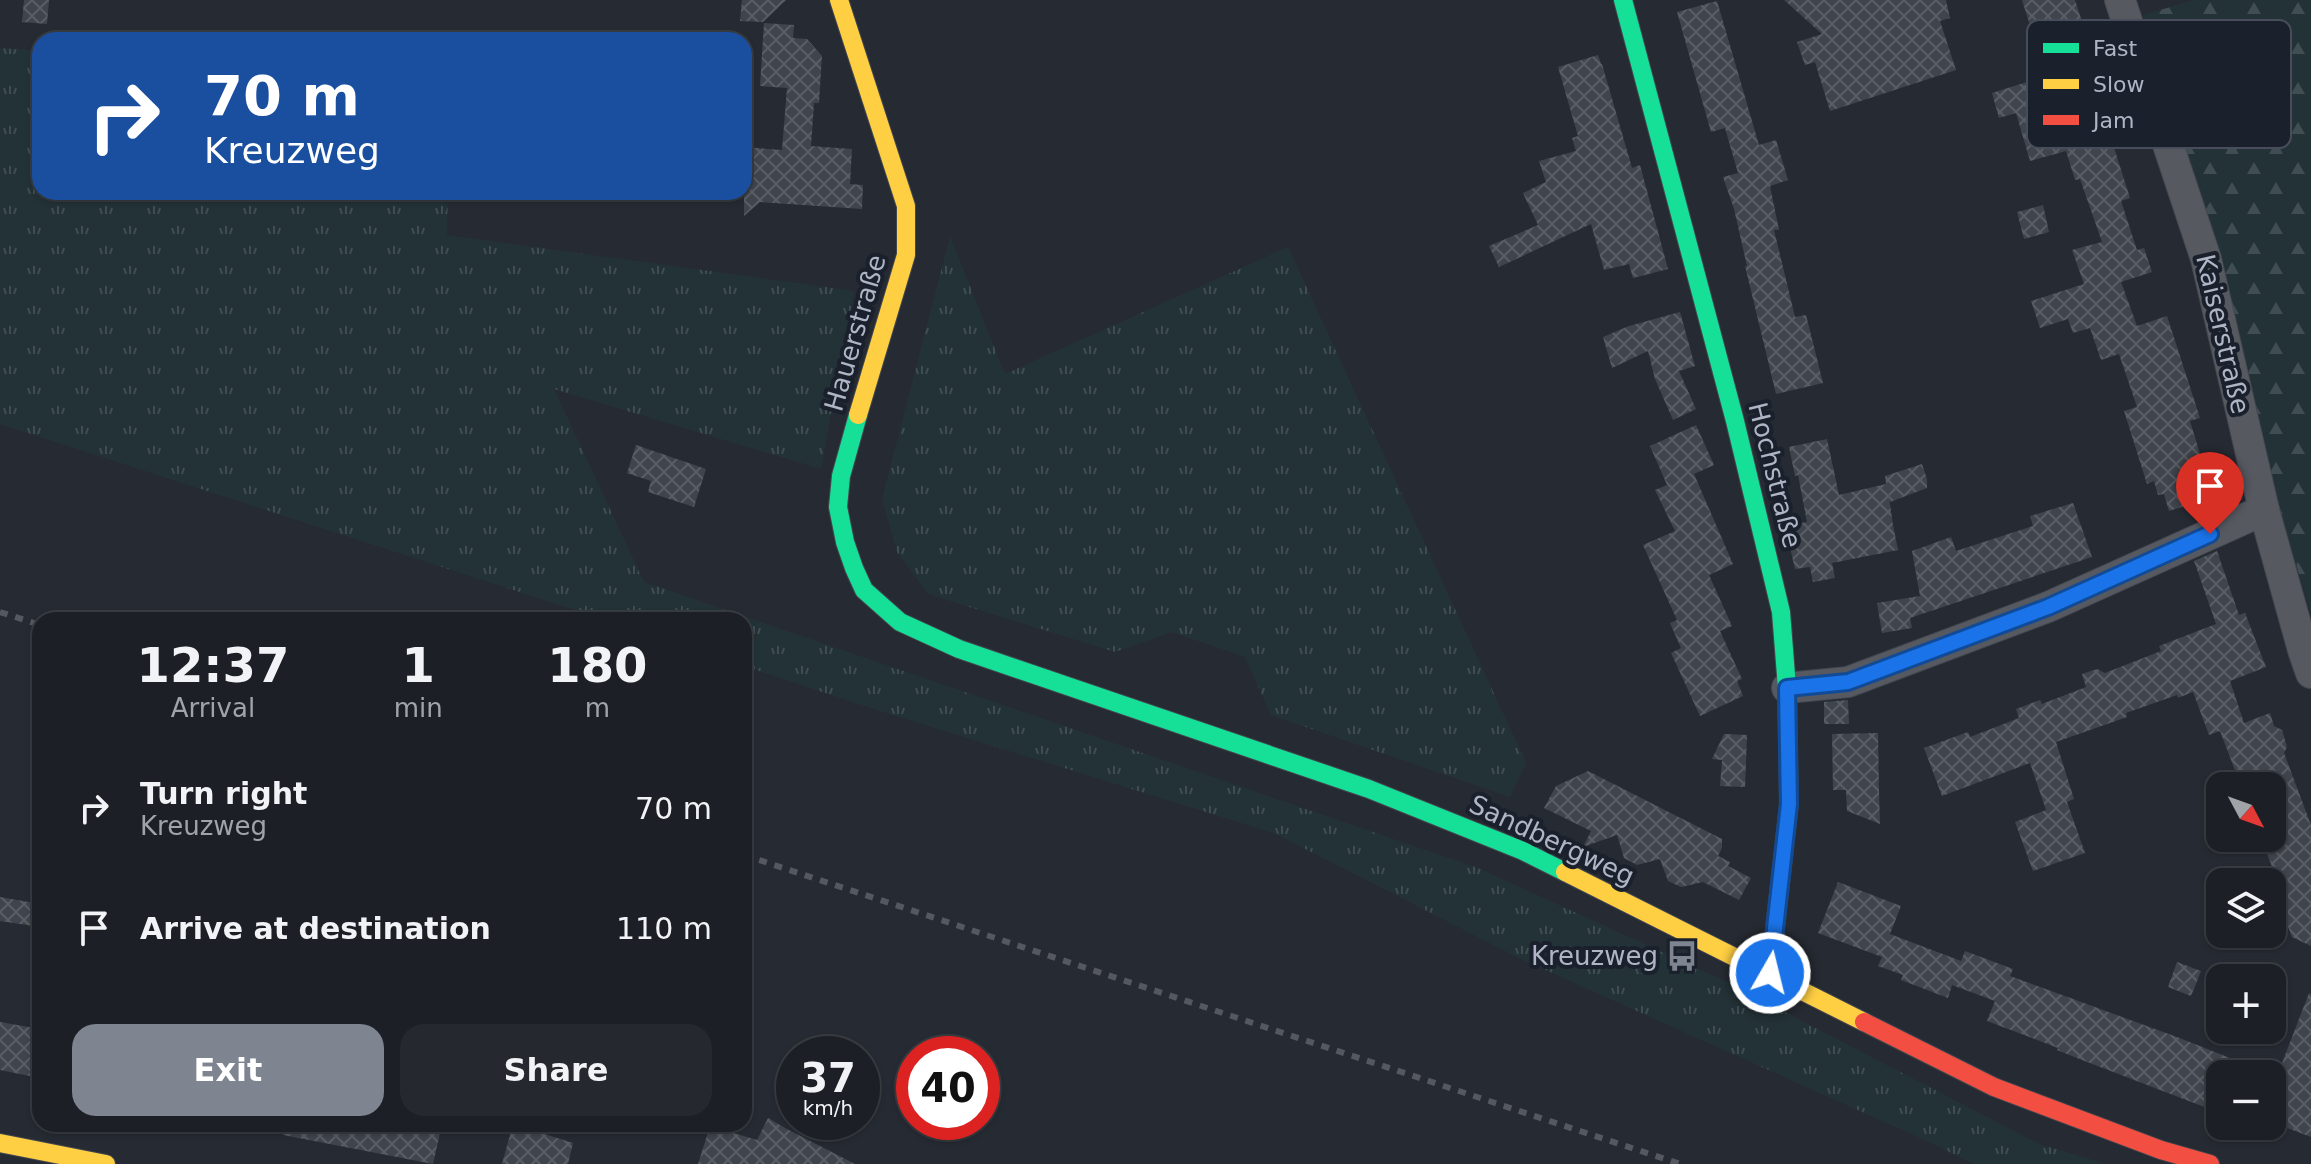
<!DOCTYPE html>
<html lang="en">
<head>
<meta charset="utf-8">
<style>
	body { margin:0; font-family:"DejaVu Sans",sans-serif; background:#25282e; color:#f1f3f6; height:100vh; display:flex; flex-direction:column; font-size:30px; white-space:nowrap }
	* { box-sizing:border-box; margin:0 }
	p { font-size:26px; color:#a0a3a7 }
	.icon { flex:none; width:44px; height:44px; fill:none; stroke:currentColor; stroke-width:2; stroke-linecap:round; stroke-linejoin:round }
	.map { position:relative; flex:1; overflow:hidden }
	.panel { position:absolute; left:32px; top:612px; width:720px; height:520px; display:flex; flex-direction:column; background:#1c2026; border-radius:24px; box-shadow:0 2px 6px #0004,0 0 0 2px #3a3e43 }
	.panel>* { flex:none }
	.banner { position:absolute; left:32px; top:32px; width:720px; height:168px; border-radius:24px; box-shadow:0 2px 6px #0004,0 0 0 2px #3a3e43; background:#1a4fa0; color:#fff; overflow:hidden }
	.needle { width:52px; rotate:131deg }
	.controls { position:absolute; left:2206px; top:772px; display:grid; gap:16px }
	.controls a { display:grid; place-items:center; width:80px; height:80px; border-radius:16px; background:#1c2026; box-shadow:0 2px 6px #0004,0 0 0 2px #3a3e43; font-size:40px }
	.speed { position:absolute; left:776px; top:1036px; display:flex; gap:16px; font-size:40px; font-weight:700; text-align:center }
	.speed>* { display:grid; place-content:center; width:104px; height:104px; border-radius:50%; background:#1c2026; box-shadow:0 2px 6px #0004,0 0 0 2px #3a3e43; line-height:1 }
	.speed small { font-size:20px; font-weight:400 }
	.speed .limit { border:12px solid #d22; background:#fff; color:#111 }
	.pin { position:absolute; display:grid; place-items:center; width:68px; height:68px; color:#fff; margin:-82px -34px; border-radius:50% 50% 50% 0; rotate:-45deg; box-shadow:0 0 8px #0007 }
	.pin .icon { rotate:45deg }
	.me { position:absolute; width:88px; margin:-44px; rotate:8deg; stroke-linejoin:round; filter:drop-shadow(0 0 6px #0008) }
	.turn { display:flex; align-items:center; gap:28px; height:168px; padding:0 40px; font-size:36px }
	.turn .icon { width:104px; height:104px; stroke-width:2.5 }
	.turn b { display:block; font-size:56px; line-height:68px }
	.eta { display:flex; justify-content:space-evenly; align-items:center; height:136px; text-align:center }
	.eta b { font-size:48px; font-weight:600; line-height:56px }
	.action { display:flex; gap:16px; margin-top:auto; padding:16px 40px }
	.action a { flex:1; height:92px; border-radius:24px; background:#7f8491; color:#fff; font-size:32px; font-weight:600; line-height:92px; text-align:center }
	.action a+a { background:#25282e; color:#f1f3f6 }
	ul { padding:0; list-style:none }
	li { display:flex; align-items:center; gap:24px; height:120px; padding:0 40px }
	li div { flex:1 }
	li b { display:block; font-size:30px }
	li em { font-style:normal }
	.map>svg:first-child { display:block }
	.grass { fill:url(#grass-tufts) }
	.forest { fill:url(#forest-firs) }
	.building { fill:url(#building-cross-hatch) }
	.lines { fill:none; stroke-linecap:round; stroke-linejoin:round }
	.street-casing { stroke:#43474f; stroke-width:32 }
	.fast-casing { stroke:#43474f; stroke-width:20 }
	.slow-casing { stroke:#43474f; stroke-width:20 }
	.jam-casing { stroke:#43474f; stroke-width:20 }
	.street { stroke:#565960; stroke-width:30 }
	.fast { stroke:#16e098; stroke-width:18 }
	.slow { stroke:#ffcf43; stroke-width:18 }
	.jam { stroke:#f24e42; stroke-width:18 }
	.rail { stroke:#55585e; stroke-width:6; stroke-dasharray:8 8; stroke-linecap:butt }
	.route-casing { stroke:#114b97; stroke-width:20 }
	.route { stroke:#1a73e8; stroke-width:14 }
	.labels { text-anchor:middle; stroke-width:8; stroke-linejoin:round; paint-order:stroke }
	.street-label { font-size:26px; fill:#afb5c4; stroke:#1a202c }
	.poi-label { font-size:26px; fill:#afb5c4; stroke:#1a202c; text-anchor:end }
	.key { fill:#1a202c; stroke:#474d5a; stroke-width:2 }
	.key-label { font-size:22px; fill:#afb5c4 }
</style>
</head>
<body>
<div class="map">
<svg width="2311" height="1164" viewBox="0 0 2311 1164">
	<defs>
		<pattern id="grass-tufts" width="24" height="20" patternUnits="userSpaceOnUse" patternTransform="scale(2)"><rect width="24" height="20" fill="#233237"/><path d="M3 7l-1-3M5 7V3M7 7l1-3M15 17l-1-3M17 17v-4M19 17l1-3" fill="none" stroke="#404d52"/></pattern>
		<pattern id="forest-firs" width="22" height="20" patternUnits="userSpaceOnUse" patternTransform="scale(2)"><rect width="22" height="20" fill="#233237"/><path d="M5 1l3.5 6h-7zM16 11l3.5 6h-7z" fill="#404d52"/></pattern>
		<pattern id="building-cross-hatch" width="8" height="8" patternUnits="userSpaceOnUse" patternTransform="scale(2)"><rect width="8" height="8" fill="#40454d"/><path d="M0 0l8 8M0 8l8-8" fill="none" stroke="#595e65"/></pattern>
	</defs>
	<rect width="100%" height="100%" fill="#262a32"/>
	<g class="grass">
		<path d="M 0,48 L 40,51 L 40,192 L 448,192 L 447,235 L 854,291 L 821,469 L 554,389 L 644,582 L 1478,868 L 1727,982 L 2039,1144 L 2106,1164 L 1974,1164 L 1927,1141 L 1521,959 L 1274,833 L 877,710 L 744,666 L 744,620 L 606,620 L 0,424 Z"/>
		<path d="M 950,236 L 1005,374 L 1288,247 L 1526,763 L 1510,797 L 1271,715 L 1245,657 L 1172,632 L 1115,652 L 928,594 L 897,552 L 882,499 Z"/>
	</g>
	<path class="forest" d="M 2194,0 L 2311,0 L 2311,614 L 2282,517 L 2220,261 L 2143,15 Z"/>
	<g class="building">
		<path d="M 24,0 L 49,0 L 47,24 L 22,22 Z"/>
		<path d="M 742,0 L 786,0 L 763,22 L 740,21 Z"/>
		<path d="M 1784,0 L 1946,0 L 1950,18 L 1940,21 L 1956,70 L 1830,111 L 1815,62 L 1805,65 L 1797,42 L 1822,34 Z"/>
		<path d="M 2022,0 L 2075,0 L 2087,37 L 2073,42 L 2100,135 L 2109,132 L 2130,198 L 2121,201 L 2137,250 L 2144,248 L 2152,272 L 2121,282 L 2137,326 L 2167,316 L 2200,418 L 2190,421 L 2213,497 L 2169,511 L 2164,494 L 2158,495 L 2154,481 L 2147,484 L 2124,411 L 2137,407 L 2119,354 L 2101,360 L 2090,328 L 2073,333 L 2068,319 L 2040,328 L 2031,301 L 2084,284 L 2072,250 L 2102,242 L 2080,179 L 2075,180 L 2066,151 L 2030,161 L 2016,113 L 1999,118 L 1992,93 L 2046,76 Z"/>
		<path d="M 1717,1 L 1759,145 L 1776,140 L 1788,180 L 1770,186 L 1779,230 L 1774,230 L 1795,317 L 1806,315 L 1823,383 L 1776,394 L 1745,266 L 1747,266 L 1734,209 L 1723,177 L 1738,173 L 1725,128 L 1711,132 L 1677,12 Z"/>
		<path d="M 764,23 L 794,25 L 793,38 L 807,39 L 822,56 L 819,103 L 814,103 L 811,146 L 852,149 L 850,184 L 863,185 L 862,209 L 760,202 L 744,216 L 744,147 L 782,150 L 787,88 L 760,86 Z"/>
		<path d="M 1598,55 L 1601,64 L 1602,64 L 1632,168 L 1640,165 L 1668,269 L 1633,278 L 1629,264 L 1604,270 L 1591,224 L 1499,267 L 1489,246 L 1538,225 L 1523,193 L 1546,182 L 1539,161 L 1576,151 L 1572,138 L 1578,136 L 1558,67 Z"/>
		<path d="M 2043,205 L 2049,232 L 2024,239 L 2017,212 Z"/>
		<path d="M 1680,312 L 1695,366 L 1679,371 L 1696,409 L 1673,420 L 1655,379 L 1648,351 L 1612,368 L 1603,337 L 1629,326 Z"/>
		<path d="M 1696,425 L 1714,465 L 1694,474 L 1733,564 L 1709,575 L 1732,626 L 1720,631 L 1742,679 L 1737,681 L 1743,696 L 1700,716 L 1671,653 L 1681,648 L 1670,623 L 1677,620 L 1643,545 L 1675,531 L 1655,490 L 1667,485 L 1650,446 Z"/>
		<path d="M 1827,439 L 1839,495 L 1886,484 L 1885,476 L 1922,464 L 1927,479 L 1927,488 L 1890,502 L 1888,490 L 1893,525 L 1898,550 L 1832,563 L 1835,578 L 1813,582 L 1810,567 L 1795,569 L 1785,526 L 1807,522 L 1798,475 L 1795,476 L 1789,447 Z"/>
		<path d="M 636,445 L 706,469 L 694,507 L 648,492 L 651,481 L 627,473 Z"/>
		<path d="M 2073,503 L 2092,557 L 1910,618 L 1912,628 L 1882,633 L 1877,603 L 1920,596 L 1912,551 L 1951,537 L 1956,551 L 2033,526 L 2030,516 Z"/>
		<path d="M 2217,551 L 2239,615 L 2245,613 L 2266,667 L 2230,681 L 2244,723 L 2270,713 L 2274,726 L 2282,730 L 2287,747 L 2284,753 L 2311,825 L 2311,946 L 2292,937 L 2270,880 L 2276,877 L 2261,838 L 2272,838 L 2272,786 L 2241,786 L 2220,731 L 2209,735 L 2193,692 L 2178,698 L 2177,695 L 2126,713 L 2127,717 L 2056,742 L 2074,799 L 2067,802 L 2085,853 L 2033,871 L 2015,822 L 2046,810 L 2030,763 L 1942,796 L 1924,748 L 1968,732 L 1970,737 L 2019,718 L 2016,709 L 2040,700 L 2042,704 L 2086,687 L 2082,674 L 2097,669 L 2105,673 L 2161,651 L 2159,646 L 2216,624 L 2194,561 Z"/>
		<path d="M 1848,700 L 1849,724 L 1824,724 L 1824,702 Z"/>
		<path d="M 1878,733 L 1879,790 L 1880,824 L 1847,811 L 1846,790 L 1833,790 L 1832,734 Z"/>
		<path d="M 1724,734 L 1747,735 L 1745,787 L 1720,786 L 1722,760 L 1712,759 Z"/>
		<path d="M 1588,771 L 1722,839 L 1722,848 L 1718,856 L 1730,862 L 1728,866 L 1751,878 L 1739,900 L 1703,882 L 1681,887 L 1668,881 L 1660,859 L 1637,865 L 1624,858 L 1617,835 L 1583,847 L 1591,831 L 1544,808 L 1556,786 Z"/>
		<path d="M 1838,882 L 1901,906 L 1890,934 L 1961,961 L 1965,951 L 2013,969 L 2010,976 L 2177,1037 L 2265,1072 L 2264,1074 L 2220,1074 L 2220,1108 L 2209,1104 L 2207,1108 L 2082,1060 L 2057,1050 L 2058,1048 L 1987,1021 L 1995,1001 L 1952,985 L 1948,998 L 1901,980 L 1903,975 L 1878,966 L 1882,957 L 1818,933 Z"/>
		<path d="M 0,897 L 40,904 L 40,927 L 0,921 Z"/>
		<path d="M 2177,962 L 2201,971 L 2191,996 L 2168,987 Z"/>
		<path d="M 2309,993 L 2311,994 L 2311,1137 L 2272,1122 L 2272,1068 L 2279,1071 Z"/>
		<path d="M 0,1022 L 40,1029 L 40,1078 L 0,1070 Z"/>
		<path d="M 768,1118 L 785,1128 L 855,1164 L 698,1164 L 710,1126 L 757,1140 Z"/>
		<path d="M 284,1124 L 442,1124 L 433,1164 L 283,1135 Z"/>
		<path d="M 513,1124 L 573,1143 L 568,1164 L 502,1164 Z"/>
	</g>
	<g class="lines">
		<defs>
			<g id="street">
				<path d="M 2120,0 L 2206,259 L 2264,510 L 2303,650 L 2311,673"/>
				<path d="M 1787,688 L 1848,682 L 2048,607 L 2264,510"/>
			</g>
			<g id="fast">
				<path d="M 1623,0 L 1735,421 L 1781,612 L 1787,688 L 1789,804 L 1770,973"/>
				<path d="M 858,415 L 841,476 L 838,507 L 845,542 L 854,568 L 864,590 L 900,622 L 959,649 L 1369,789 L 1523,851 L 1565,872"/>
			</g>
			<g id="slow">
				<path d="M 839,0 L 906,206 L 906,255 L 858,415"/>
				<path d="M 1565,872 L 1864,1022"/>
				<path d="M 0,1143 L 106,1164"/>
			</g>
			<path id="jam" d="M 1864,1022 L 1994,1087 L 2161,1150 L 2210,1164"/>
		</defs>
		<use href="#street" class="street-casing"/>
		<use href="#fast" class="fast-casing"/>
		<use href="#slow" class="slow-casing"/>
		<use href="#jam" class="jam-casing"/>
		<use href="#street" class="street"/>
		<use href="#fast" class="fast"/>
		<use href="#slow" class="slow"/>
		<use href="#jam" class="jam"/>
		<g class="rail">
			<path d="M 0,612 L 40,625"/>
			<path d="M 744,855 L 1680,1164"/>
		</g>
	</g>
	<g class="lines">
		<defs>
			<path id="route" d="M 1770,973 L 1789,804 L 1787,688 L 1848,682 L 2048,607 L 2210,534"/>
		</defs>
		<use href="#route" class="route-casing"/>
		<use href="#route" class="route"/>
	</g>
	<defs>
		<symbol id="bus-bare" viewBox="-9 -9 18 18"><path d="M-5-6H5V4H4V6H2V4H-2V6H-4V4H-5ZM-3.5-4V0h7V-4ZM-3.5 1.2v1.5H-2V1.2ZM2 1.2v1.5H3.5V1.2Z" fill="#7f8491" stroke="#1a202c" stroke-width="2.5" paint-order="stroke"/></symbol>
	</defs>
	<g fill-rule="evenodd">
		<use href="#bus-bare" x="1660" y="934" width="44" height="44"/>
	</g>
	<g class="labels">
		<g class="street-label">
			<text transform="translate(855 333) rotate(-74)" y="9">Hauerstraße</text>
			<text transform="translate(2223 334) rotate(77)" y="9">Kaiserstraße</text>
			<text transform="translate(1775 475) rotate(76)" y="9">Hochstraße</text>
			<text transform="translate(1552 840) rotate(25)" y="9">Sandbergweg</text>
		</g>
		<g class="poi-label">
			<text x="1658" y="965">Kreuzweg</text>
		</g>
	</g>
	<rect x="2027" y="20" width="264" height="128" rx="12" class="key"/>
	<rect x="2043" y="43" width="36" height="10" fill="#16e098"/>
	<rect x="2043" y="79" width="36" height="10" fill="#ffcf43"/>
	<rect x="2043" y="115" width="36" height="10" fill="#f24e42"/>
	<g class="key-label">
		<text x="2093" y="56">Fast</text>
		<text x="2093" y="92">Slow</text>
		<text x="2093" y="128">Jam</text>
	</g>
</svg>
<div class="controls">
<a><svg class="needle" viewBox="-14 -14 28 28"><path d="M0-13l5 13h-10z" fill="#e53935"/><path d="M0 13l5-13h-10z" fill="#a0a3a7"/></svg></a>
<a><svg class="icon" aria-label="layers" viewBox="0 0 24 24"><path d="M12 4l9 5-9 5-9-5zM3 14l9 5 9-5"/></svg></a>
<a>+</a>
<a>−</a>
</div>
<div class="speed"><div>37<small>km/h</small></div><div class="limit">40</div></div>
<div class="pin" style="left:2210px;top:534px;background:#d93025"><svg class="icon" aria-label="arrive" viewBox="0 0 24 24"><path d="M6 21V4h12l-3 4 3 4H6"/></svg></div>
<svg class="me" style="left:1770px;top:973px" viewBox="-20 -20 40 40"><circle r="17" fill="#1a73e8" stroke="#fff" stroke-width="3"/><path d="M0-11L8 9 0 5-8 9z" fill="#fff"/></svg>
<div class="banner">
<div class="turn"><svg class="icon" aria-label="right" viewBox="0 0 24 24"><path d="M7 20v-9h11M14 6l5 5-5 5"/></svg><div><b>70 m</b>Kreuzweg</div></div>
</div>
<section class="panel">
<div class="eta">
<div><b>12:37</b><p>Arrival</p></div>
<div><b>1</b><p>min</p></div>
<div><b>180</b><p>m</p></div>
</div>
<ul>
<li><svg class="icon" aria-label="right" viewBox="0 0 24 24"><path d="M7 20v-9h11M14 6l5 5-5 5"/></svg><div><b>Turn right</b><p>Kreuzweg</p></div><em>70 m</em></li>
<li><svg class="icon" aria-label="arrive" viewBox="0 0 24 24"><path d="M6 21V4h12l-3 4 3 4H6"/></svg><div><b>Arrive at destination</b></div><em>110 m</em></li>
</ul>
<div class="action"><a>Exit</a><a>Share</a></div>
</section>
</div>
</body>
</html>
